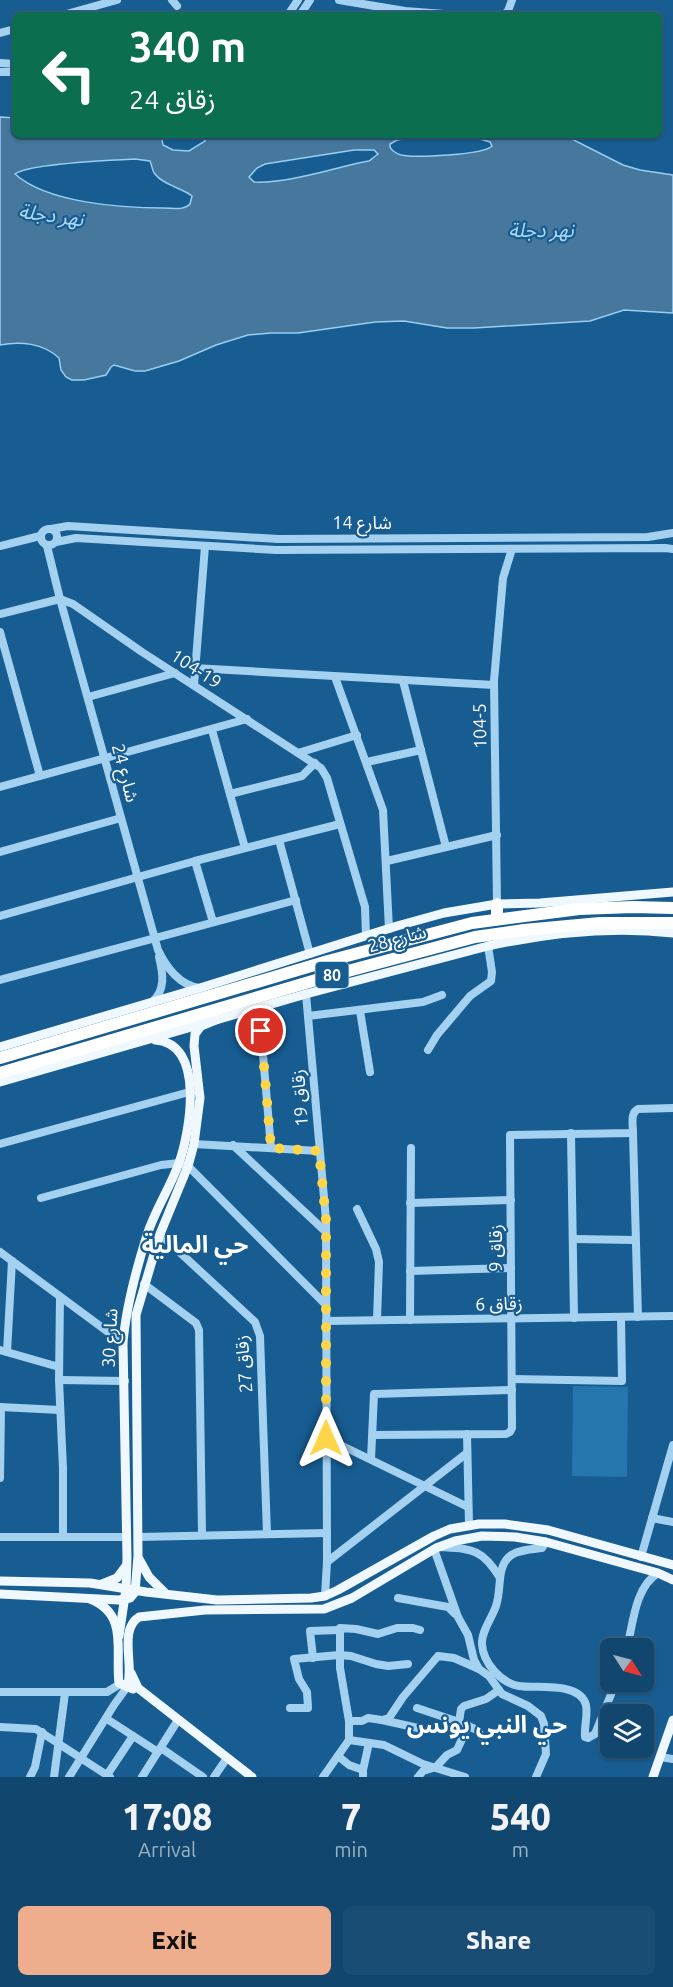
<!DOCTYPE html>
<html lang="en">
<head>
<meta charset="utf-8">
<style>
	body { margin:0; font-family:Ubuntu,"Noto Sans Arabic",sans-serif; background:#1a4d73; color:#f1f3f6; height:100vh; display:flex; flex-direction:column; font-size:22px; white-space:nowrap }
	* { box-sizing:border-box; margin:0 }
	p { font-size:20px; color:#9cb1c2 }
	.icon { flex:none; width:33px; height:33px; fill:none; stroke:currentColor; stroke-width:2; stroke-linecap:round; stroke-linejoin:round }
	.map { position:relative; height:1777px; overflow:hidden }
	.details { display:flex; flex-direction:column; background:#11466e; flex:1 }
	.details>* { flex:none }
	.guide { position:absolute; left:12px; top:12px; width:650px; height:126px; border-radius:9px; box-shadow:0 2px 4px #0004,0 0 0 2px #305e81; background:#0b6e4f; color:#fff; overflow:hidden }
	.needle { width:39px; rotate:126deg }
	.buttons { position:absolute; left:600px; top:1638px; display:grid; gap:12px }
	.buttons a { display:grid; place-items:center; width:54px; height:54px; border-radius:9px; background:#11466e; box-shadow:0 2px 4px #0004,0 0 0 2px #305e81; font-size:30px }
	.pin { position:absolute; display:grid; place-items:center; width:51px; height:51px; color:#fff; margin:-26px; border:3px solid #fff; border-radius:50%; box-shadow:0 2px 6px #0007 }
	.me { position:absolute; width:66px; margin:-33px; rotate:0deg; stroke-linejoin:round; filter:drop-shadow(0 0 4px #0008) }
	.turn { display:flex; align-items:center; gap:21px; height:126px; padding:0 18px; font-size:27px }
	.turn .icon { width:78px; height:78px; stroke-width:2.5 }
	.turn b { display:block; font-size:42px; line-height:51px }
	.eta { display:flex; justify-content:space-evenly; align-items:center; height:102px; text-align:center }
	.eta b { font-size:36px; font-weight:800; line-height:42px }
	.primary-button { display:flex; gap:12px; margin-top:auto; padding:12px 18px }
	.primary-button a { flex:1; height:69px; border-radius:9px; background:#eead8d; color:#111; font-size:24px; font-weight:800; line-height:69px; text-align:center }
	.primary-button a+a { background:#1a4d73; color:#f1f3f6 }
	.map>svg:first-child { display:block }
	.green { fill:#2676ae }
	.water { fill:#46779d; stroke:#98cef3; stroke-width:1.5; fill-rule:evenodd }
	.lines { fill:none; stroke-linecap:round; stroke-linejoin:round }
	.minor { stroke:#a5d1f0; stroke-width:8 }
	.major { stroke:#eff7ff; stroke-width:9 }
	.highway { stroke:#fff; stroke-width:12 }
	.route { stroke:#ffd54a; stroke-width:10; stroke-dasharray:0 18 }
	.labels { text-anchor:middle; stroke-width:4.5; stroke-linejoin:round; paint-order:stroke }
	.shield { fill:#175d92; stroke:#b9cede; stroke-width:1.5 }
	.shield-label { font-size:16px; font-weight:bold; fill:#fff }
	.street-label { font-size:18px; fill:#fff; stroke:#175d92 }
	.water-label { font-size:20px; font-style:italic; fill:#b1daf7; stroke:#175d92 }
	.district-label { font-size:24px; font-weight:bold; fill:#fff; stroke:#175d92 }
</style>
</head>
<body>
<div class="map">
<svg width="673" height="1777" viewBox="0 0 673 1777">
	<rect width="100%" height="100%" fill="#175d92"/>
	<path class="green" d="M 573,1386 L 628,1387 L 627,1477 L 572,1476 Z"/>
	<path class="water" d="M 0,117 L 15,118 L 15,135 L 168,135 L 162,140 L 163,145 L 173,150 L 189,151 L 205,141 L 207,135 L 564,135 L 623,165 L 640,170 L 673,175 L 673,313 L 624,310 L 590,321 L 474,328 L 447,328 L 404,321 L 375,322 L 298,333 L 271,333 L 248,335 L 216,345 L 179,361 L 145,371 L 135,371 L 114,365 L 111,367 L 106,375 L 84,380 L 72,380 L 66,377 L 61,370 L 59,358 C 43,343 20,341 0,345 ZM 414,137 L 480,139 L 490,142 L 492,146 C 484,155 414,158 401,155 C 395,153 392,151 390,147 L 390,144 L 397,140 ZM 354,150 L 374,150 L 378,154 L 369,161 C 335,167 288,184 254,182 L 249,177 L 257,168 L 265,164 ZM 135,159 L 150,161 C 152,165 152,171 155,174 C 163,185 182,188 192,196 L 190,204 C 183,211 173,208 164,208 C 122,208 47,203 15,174 C 28,164 113,160 135,159 Z"/>
	<g class="lines">
		<g class="minor">
			<path d="M 172,0 L 177,6"/>
			<path d="M 339,0 L 405,11 L 457,15"/>
			<path d="M 63,15 L 117,0"/>
			<path d="M 288,15 L 298,0"/>
			<path d="M 300,15 L 310,0"/>
			<path d="M 503,15 L 508,11 L 512,0"/>
			<path d="M 0,33 L 15,29"/>
			<path d="M 0,63 L 15,64"/>
			<path d="M 0,72 L 15,72"/>
			<circle cx="49" cy="537" r="8"/>
			<path d="M 51,529 L 68,526 L 278,539 L 648,537 L 673,533"/>
			<path d="M 56,542 L 76,538 L 276,550 L 665,548 L 673,549"/>
			<path d="M 0,546 L 40,536"/>
			<path d="M 47,546 L 60,599 L 158,950 C 166,967 180,986 200,988"/>
			<path d="M 0,614 L 60,599 L 73,604 L 142,652 L 321,768 L 327,778 L 365,907 L 366,936"/>
			<path d="M 0,632 L 40,776"/>
			<path d="M 194,668 L 494,685"/>
			<path d="M 335,677 L 383,810 L 389,929"/>
			<path d="M 403,681 L 446,847"/>
			<path d="M 194,685 L 205,546"/>
			<path d="M 88,697 L 175,673"/>
			<path d="M 212,730 L 245,848"/>
			<path d="M 298,753 L 357,735"/>
			<path d="M 367,762 L 421,750"/>
			<path d="M 0,787 L 247,719"/>
			<path d="M 230,794 L 302,776 L 315,763"/>
			<path d="M 279,840 L 310,954"/>
			<path d="M 0,852 L 121,818"/>
			<path d="M 195,861 L 213,922"/>
			<path d="M 387,861 L 497,835"/>
			<path d="M 497,904 L 494,681 L 503,578 L 512,549"/>
			<path d="M 0,916 L 195,861 L 340,824"/>
			<path d="M 0,980 L 296,900"/>
			<path d="M 306,994 L 326,1220 L 327,1562 L 325,1596"/>
			<path d="M 152,1002 C 166,990 163,973 159,957"/>
			<path d="M 259,1008 L 271,1148"/>
			<path d="M 360,1011 L 370,1072"/>
			<path d="M 308,1016 L 423,1002 L 442,995"/>
			<path d="M 428,1050 L 437,1035 L 470,996 L 491,981 L 492,972 L 488,946"/>
			<path d="M 571,1133 L 574,1318"/>
			<path d="M 633,1133 L 638,1317"/>
			<path d="M 0,1144 L 193,1091"/>
			<path d="M 194,1144 L 319,1151"/>
			<path d="M 233,1145 L 326,1232"/>
			<path d="M 41,1198 L 161,1165 L 179,1163 L 188,1166 L 326,1305"/>
			<path d="M 410,1203 L 511,1200"/>
			<path d="M 357,1209 L 376,1249 L 379,1262 L 377,1320"/>
			<path d="M 160,1234 L 255,1322 L 260,1336 L 267,1534"/>
			<path d="M 573,1239 L 635,1240"/>
			<path d="M 0,1252 L 123,1343"/>
			<path d="M 410,1271 L 511,1268"/>
			<path d="M 144,1284 L 196,1323 L 199,1330 L 202,1534"/>
			<path d="M 60,1297 L 59,1380 L 63,1469 L 63,1537"/>
			<path d="M 410,1320 L 411,1148"/>
			<path d="M 326,1321 L 673,1316"/>
			<path d="M 0,1350 L 59,1367"/>
			<path d="M 7,1352 L 12,1261"/>
			<path d="M 512,1379 L 622,1381 L 621,1317"/>
			<path d="M 59,1380 L 125,1381"/>
			<path d="M 0,1407 L 60,1410"/>
			<path d="M 467,1434 L 469,1525"/>
			<path d="M 373,1435 L 506,1434 L 510,1432 L 512,1428 L 510,1135 L 633,1133 C 633,1124 630,1113 638,1109 L 673,1108"/>
			<path d="M 326,1438 L 468,1507"/>
			<path d="M 371,1459 L 374,1394 L 512,1390"/>
			<path d="M 0,1478 L 1,1407"/>
			<path d="M 652,1518 L 673,1522"/>
			<path d="M 0,1537 L 127,1537"/>
			<path d="M 138,1537 L 327,1533"/>
			<path d="M 546,1542 L 542,1548 C 519,1551 503,1550 500,1579 C 499,1588 499,1597 496,1606 C 492,1618 481,1632 482,1644 C 483,1663 501,1683 519,1686 C 536,1689 580,1681 586,1705 C 588,1715 584,1727 585,1737 L 588,1738 L 595,1734 L 616,1682"/>
			<path d="M 440,1547 C 471,1549 482,1548 500,1578"/>
			<path d="M 434,1549 L 458,1617 L 468,1635 L 474,1660 L 479,1669 L 489,1676 L 502,1694 L 528,1706 L 541,1716 L 544,1724 L 546,1754 L 536,1777"/>
			<path d="M 641,1557 L 673,1445"/>
			<path d="M 327,1562 L 467,1453"/>
			<path d="M 398,1598 L 448,1607 L 455,1614"/>
			<path d="M 627,1648 C 633,1624 635,1587 658,1573"/>
			<path d="M 313,1658 L 310,1631 L 339,1630"/>
			<path d="M 0,1692 L 107,1692 L 120,1684"/>
			<path d="M 290,1708 L 308,1708 L 307,1692 L 299,1679 L 294,1659 L 339,1655 L 351,1656 L 376,1664 L 388,1666 L 408,1664"/>
			<path d="M 417,1708 L 459,1722 L 461,1709 L 464,1706 L 486,1699 L 499,1690"/>
			<path d="M 107,1719 L 158,1752"/>
			<path d="M 382,1720 L 418,1728"/>
			<path d="M 349,1721 L 362,1721 L 368,1718 L 382,1720 L 389,1718 L 403,1697 L 438,1656 L 454,1658 L 479,1669"/>
			<path d="M 466,1725 L 477,1730 L 482,1737"/>
			<path d="M 0,1727 L 36,1729 L 110,1777"/>
			<path d="M 349,1740 L 384,1745 L 423,1764 L 465,1777"/>
			<path d="M 161,1748 L 203,1777"/>
			<path d="M 338,1756 L 349,1765 L 363,1770 L 363,1777"/>
			<path d="M 660,1757 L 673,1759"/>
			<path d="M 363,1770 L 369,1743"/>
			<path d="M 107,1775 L 133,1736"/>
			<path d="M 30,1777 L 35,1767 L 42,1732"/>
			<path d="M 54,1777 L 65,1693"/>
			<path d="M 69,1777 L 114,1705 L 127,1687"/>
			<path d="M 142,1777 L 178,1720"/>
			<path d="M 214,1777 L 227,1758"/>
			<path d="M 323,1777 L 349,1740 L 349,1721 L 340,1668 L 340,1628 L 356,1629 L 378,1634 L 397,1628 L 413,1628 L 420,1630"/>
			<path d="M 418,1777 L 423,1771 L 436,1767 L 447,1755 L 457,1750 L 468,1726"/>
		</g>
		<g class="major">
			<path d="M 0,1047 L 200,988 L 397,926 L 444,913 L 497,904 L 540,903 L 673,892"/>
			<path d="M 0,1082 L 306,994 L 488,946 C 547,933 613,926 673,933"/>
			<path d="M 139,1559 L 149,1577 L 165,1593"/>
			<path d="M 0,1581 L 90,1583 L 146,1592 L 217,1600 L 311,1598 L 325,1596 L 338,1590 L 434,1536 L 450,1529 L 479,1524 L 505,1524 L 548,1530 L 673,1565"/>
			<path d="M 102,1584 L 117,1578 L 126,1566"/>
			<path d="M 0,1594 L 119,1600 L 130,1598 L 135,1592 L 138,1556 L 136,1315 L 160,1234 L 188,1166 L 194,1144 L 200,1098 L 194,1046 L 195,1034 L 201,1026 L 218,1019"/>
			<path d="M 90,1599 C 129,1614 115,1651 119,1683 L 133,1689"/>
			<path d="M 119,1636 L 126,1589 L 127,1558 L 123,1343 C 126,1306 136,1270 147,1235 C 155,1210 170,1188 179,1163 C 190,1132 206,1043 155,1040"/>
			<path d="M 131,1673 L 138,1688 L 252,1777"/>
			<path d="M 127,1687 C 135,1667 118,1630 139,1617 L 205,1610 L 324,1609 L 352,1598 L 436,1548 L 455,1541 L 482,1536 L 515,1537 L 546,1542 L 658,1573 L 673,1580"/>
			<path d="M 653,1777 L 673,1720"/>
		</g>
		<g class="highway">
			<path d="M 497,904 L 497,919"/>
			<path d="M 0,1058 L 328,961 L 472,923 L 579,909 L 633,907 L 673,908"/>
			<path d="M 0,1073 L 333,975 L 475,937 L 524,930 L 600,923 L 673,923"/>
		</g>
	</g>
	<g class="lines">
		<path class="route" d="M 261,1031 L 271,1148 L 319,1151 L 326,1220 L 326,1438"/>
	</g>
	<g class="labels">
		<rect class="shield" x="315.5" y="962" width="33" height="26" rx="4.5"/>
		<g class="shield-label">
			<text x="332" y="981">80</text>
		</g>
		<g class="street-label">
			<text x="362" y="529">شارع 14</text>
			<text transform="translate(196 669) rotate(33)" y="6">104-19</text>
			<text transform="translate(480 726) rotate(-91)" y="6">104-5</text>
			<text transform="translate(125 773) rotate(75)" y="6">شارع 24</text>
			<text transform="translate(397 939) rotate(-15)" y="6">شارع 28</text>
			<text transform="translate(300 1098) rotate(-94)" y="6">زقاق 19</text>
			<text transform="translate(496 1248) rotate(-90)" y="6">زقاق 9</text>
			<text transform="translate(499 1304) rotate(-1)" y="6">زقاق 6</text>
			<text transform="translate(110 1338) rotate(-87)" y="6">شارع 30</text>
			<text transform="translate(244 1364) rotate(-95)" y="6">زقاق 27</text>
		</g>
		<g class="water-label">
			<text transform="translate(51 215) rotate(8)" y="7">نهر دجلة</text>
			<text x="541" y="237">نهر دجلة</text>
		</g>
		<g class="district-label">
			<text x="195" y="1253">حي المالية</text>
			<text x="487" y="1733">حي النبي يونس</text>
		</g>
	</g>
</svg>
<div class="buttons">
<a><svg class="needle" viewBox="-14 -14 28 28"><path d="M0-13l5 13h-10z" fill="#e53935"/><path d="M0 13l5-13h-10z" fill="#9cb1c2"/></svg></a>
<a><svg class="icon" aria-label="layers" viewBox="0 0 24 24"><path d="M12 4l9 5-9 5-9-5zM3 14l9 5 9-5"/></svg></a>
</div>
<div class="pin" style="left:261px;top:1031px;background:#d93025"><svg class="icon" aria-label="arrive" viewBox="0 0 24 24"><path d="M6 21V4h12l-3 4 3 4H6"/></svg></div>
<svg class="me" style="left:326px;top:1438px" viewBox="-20 -20 40 40"><path d="M0-17L14 15 0 8-14 15z" fill="#ffd54a" stroke="#fff" stroke-width="4"/></svg>
<div class="guide">
<div class="turn"><svg class="icon" aria-label="left" viewBox="0 0 24 24"><path d="M17 20v-9H6M10 6l-5 5 5 5"/></svg><div><b>340 m</b>زقاق 24</div></div>
</div>
</div>
<section class="details">
<div class="eta">
<div><b>17:08</b><p>Arrival</p></div>
<div><b>7</b><p>min</p></div>
<div><b>540</b><p>m</p></div>
</div>
<div class="primary-button"><a>Exit</a><a>Share</a></div>
</section>
</body>
</html>
